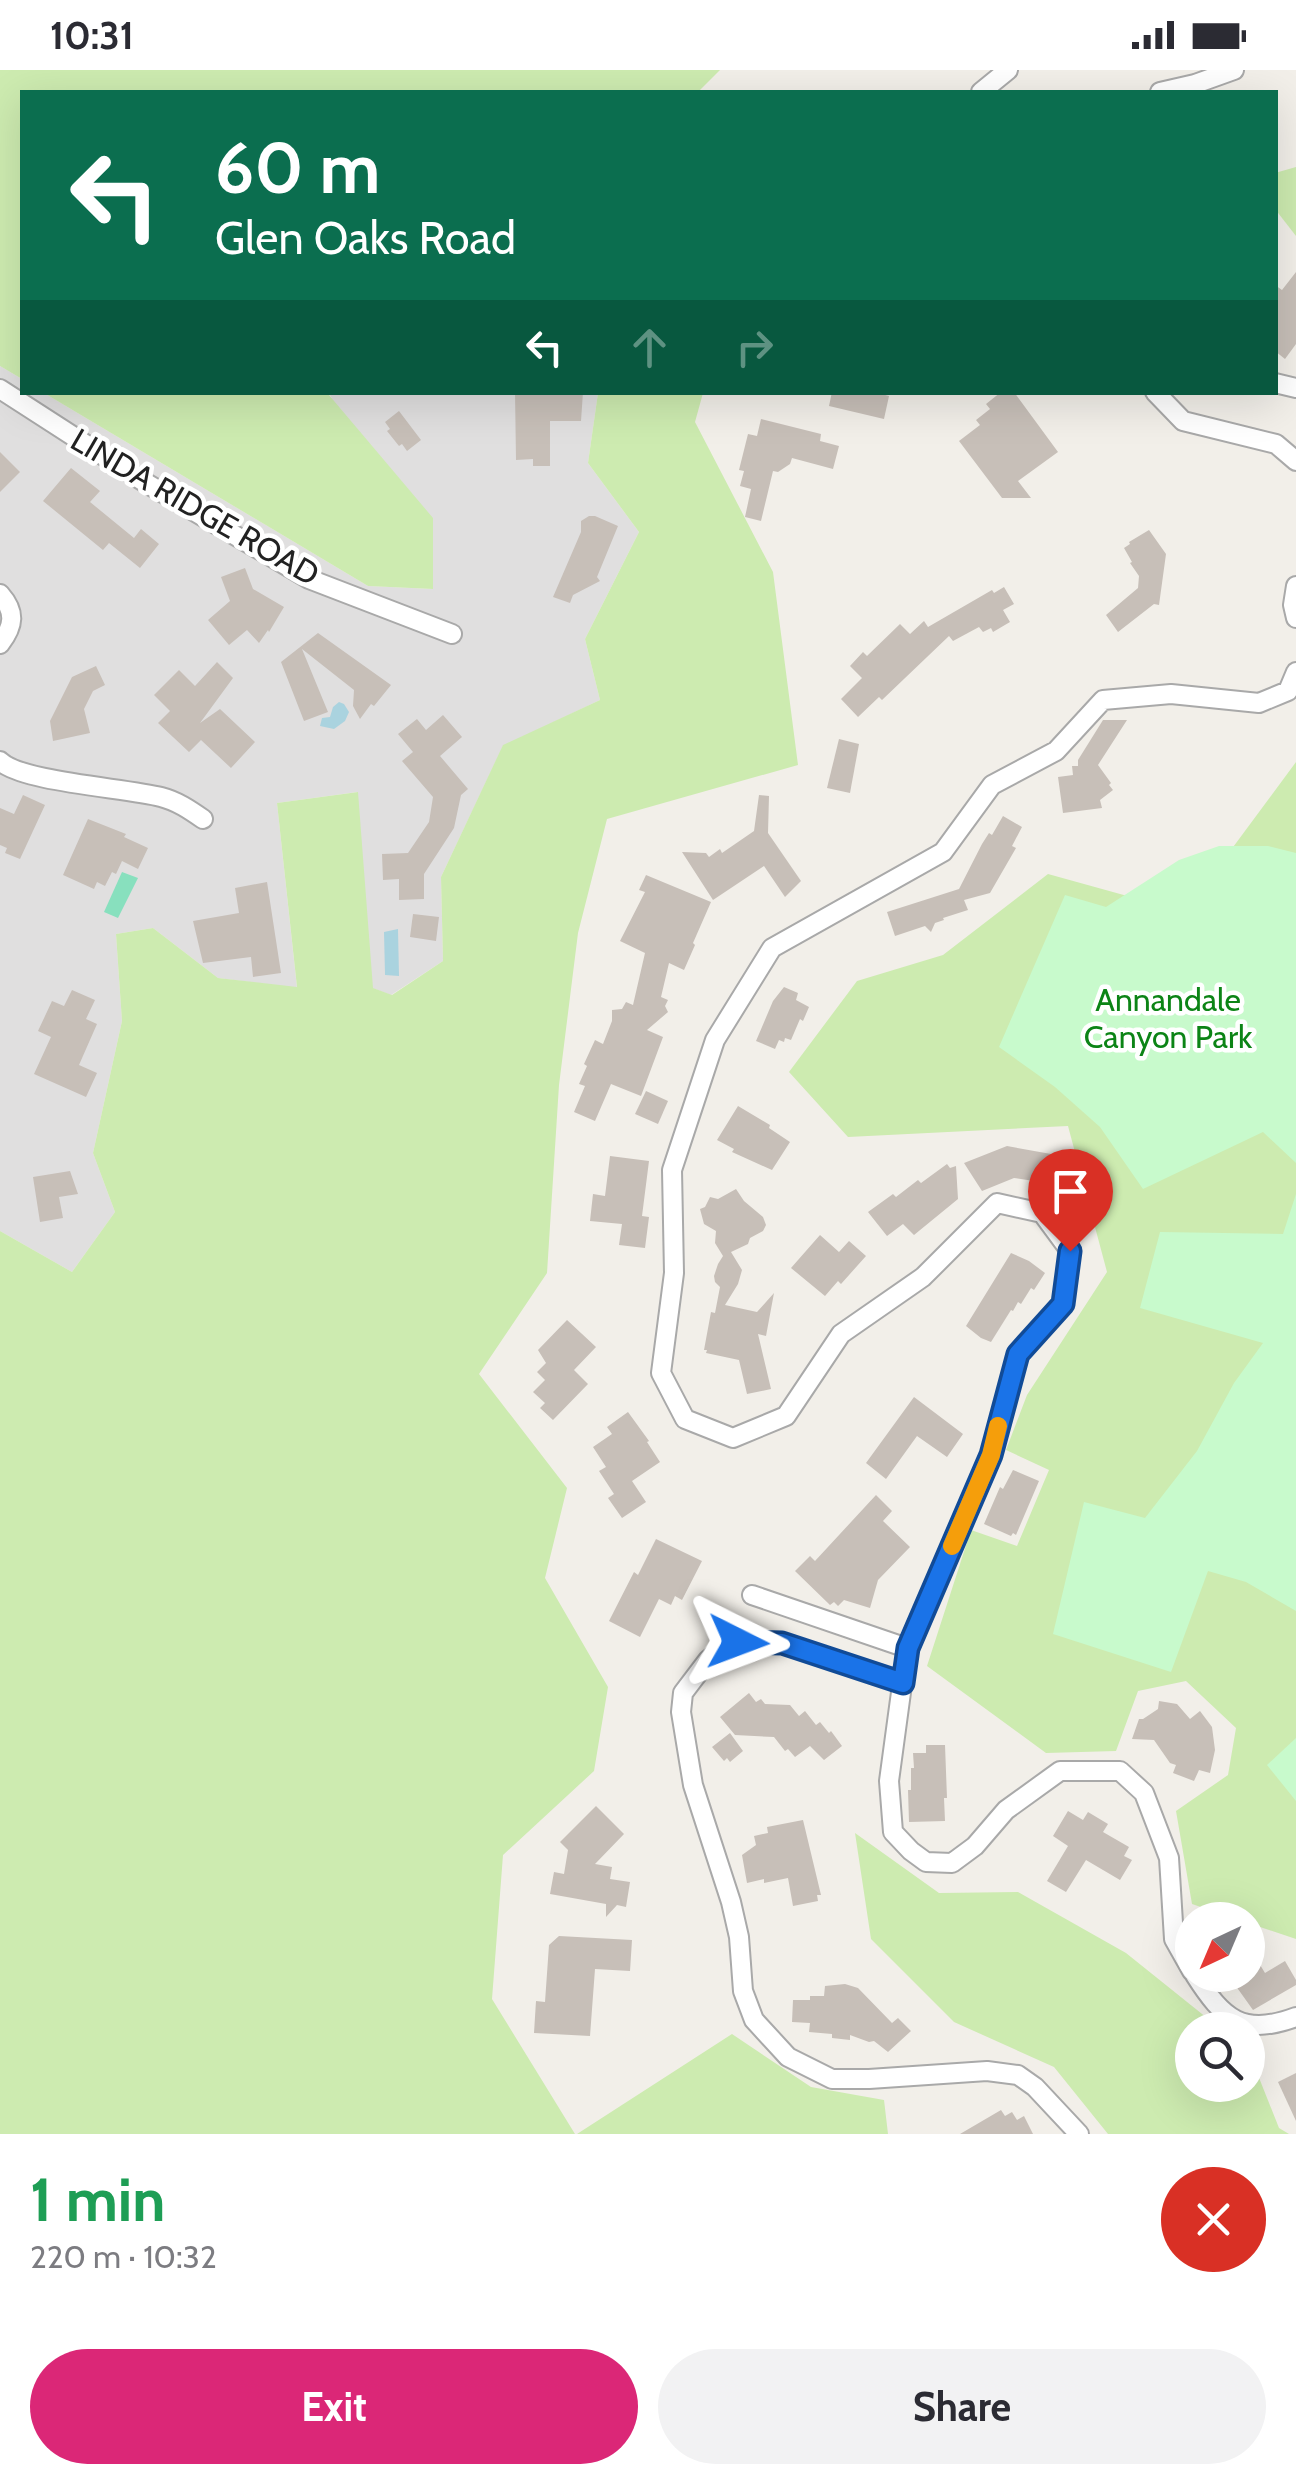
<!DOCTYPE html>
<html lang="en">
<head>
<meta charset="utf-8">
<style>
	body { margin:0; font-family:Cabin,sans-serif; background:#f2f2f3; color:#2b2b33; height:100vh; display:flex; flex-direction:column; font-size:38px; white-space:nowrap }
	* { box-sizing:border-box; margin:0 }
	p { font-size:32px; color:#7c7c81 }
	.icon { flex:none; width:55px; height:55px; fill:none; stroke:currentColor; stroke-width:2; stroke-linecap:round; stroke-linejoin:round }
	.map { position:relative; height:2064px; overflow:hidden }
	.details { display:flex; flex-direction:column; background:#fff; flex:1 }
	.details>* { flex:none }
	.hud { position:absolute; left:20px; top:20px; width:1258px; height:305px; border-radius:0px; box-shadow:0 10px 40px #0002; background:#0b6e4f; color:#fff; overflow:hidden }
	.needle { width:65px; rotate:224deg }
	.tools { position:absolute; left:1175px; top:1832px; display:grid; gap:20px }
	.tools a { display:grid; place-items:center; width:90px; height:90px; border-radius:50%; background:#fff; box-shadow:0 10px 40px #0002; font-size:50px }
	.pin { position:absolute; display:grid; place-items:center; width:85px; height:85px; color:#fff; margin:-102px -42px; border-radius:50% 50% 50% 0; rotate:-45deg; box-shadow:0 0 10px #0007 }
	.pin .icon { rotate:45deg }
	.me { position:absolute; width:110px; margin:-55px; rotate:93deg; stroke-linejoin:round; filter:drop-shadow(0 0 8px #0008) }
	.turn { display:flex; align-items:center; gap:35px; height:210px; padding:0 30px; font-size:45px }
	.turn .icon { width:130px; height:130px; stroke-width:2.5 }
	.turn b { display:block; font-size:70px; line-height:85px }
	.lanes { display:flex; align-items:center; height:95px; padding:0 30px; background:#0003; justify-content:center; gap:50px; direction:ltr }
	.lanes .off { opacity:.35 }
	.round { display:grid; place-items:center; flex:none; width:105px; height:105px; border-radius:52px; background:#f2f2f3 }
	.overview { display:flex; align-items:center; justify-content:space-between; height:170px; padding:0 30px }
	h1 { font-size:60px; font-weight:700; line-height:75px; color:#1e9e55 }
	.button { display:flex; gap:20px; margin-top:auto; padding:20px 30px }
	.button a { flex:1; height:115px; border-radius:60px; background:#db2777; color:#fff; font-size:40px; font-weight:700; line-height:115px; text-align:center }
	.button a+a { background:#f2f2f3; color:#2b2b33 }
	.status { display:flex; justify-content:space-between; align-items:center; height:70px; padding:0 50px; background:#fff; direction:ltr }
	.status svg { height:28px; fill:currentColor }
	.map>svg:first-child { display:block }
	.residential { fill:#e0dfdf }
	.grass { fill:#cdebb0 }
	.park { fill:#c8facc }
	.pitch { fill:#88e0be }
	.water { fill:#aad3df }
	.building { fill:#c7bfb8 }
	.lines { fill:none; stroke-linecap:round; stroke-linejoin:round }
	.minor-casing { stroke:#a9a9a9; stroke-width:22 }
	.minor { stroke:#fff; stroke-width:18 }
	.route-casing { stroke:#114b97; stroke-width:25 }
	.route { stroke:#1a73e8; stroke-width:18 }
	.slow { stroke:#f59e0b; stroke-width:18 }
	.labels { text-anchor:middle; stroke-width:9; stroke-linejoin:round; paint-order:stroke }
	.street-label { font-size:32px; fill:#222; stroke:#fff }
	.park-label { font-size:32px; fill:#0c8416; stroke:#fff }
</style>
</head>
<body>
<div class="status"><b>10:31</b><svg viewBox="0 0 49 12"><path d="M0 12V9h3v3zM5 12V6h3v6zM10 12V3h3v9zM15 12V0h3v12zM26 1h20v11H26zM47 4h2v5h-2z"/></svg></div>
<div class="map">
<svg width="1296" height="2064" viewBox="0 0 1296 2064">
	<rect width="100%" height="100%" fill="#f2efe9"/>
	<path class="residential" d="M 0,296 L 22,309 L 22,322 L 44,323 L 368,516 L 432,519 L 330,325 L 319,323 L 598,323 L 588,393 L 639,462 L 585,569 L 600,630 L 503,676 L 441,807 L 443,891 L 391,925 L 372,918 L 357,722 L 277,733 L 297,918 L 218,908 L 153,858 L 116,864 L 122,951 L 93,1083 L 115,1142 L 72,1202 L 0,1161 Z"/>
	<g class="grass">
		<path d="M 0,0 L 720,0 L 698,22 L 22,22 L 22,309 L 0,296 Z"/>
		<path d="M 1296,97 L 1296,166 L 1275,139 L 1275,103 Z"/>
		<path d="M 319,323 L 329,325 L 433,448 L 433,519 L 368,516 L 44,323 Z"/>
		<path d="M 598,323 L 703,323 L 695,352 L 773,502 L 798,695 L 607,749 L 578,863 L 559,1015 L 547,1203 L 479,1304 L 567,1418 L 545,1508 L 608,1617 L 594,1701 L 503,1785 L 492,1929 L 575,2064 L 0,2064 L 0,1161 L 72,1202 L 115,1142 L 93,1083 L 122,951 L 116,864 L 153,858 L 218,908 L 297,917 L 277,733 L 358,722 L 373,918 L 392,925 L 443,891 L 441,807 L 503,675 L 600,630 L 585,569 L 639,462 L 588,393 Z"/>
		<path d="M 1296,692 L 1296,1869 L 1248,1853 L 1248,1850 L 1239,1850 L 1192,1834 L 1176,1741 L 1228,1705 L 1236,1658 L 1186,1611 L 1138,1621 L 1116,1681 L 1046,1683 L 927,1596 L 971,1460 L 1017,1476 L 1049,1400 L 1006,1380 L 1027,1325 L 1107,1202 L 1068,1056 L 848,1067 L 789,1002 L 857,911 L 943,885 L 1048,804 L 1185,842 Z"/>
		<path d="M 855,1763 L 939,1823 L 1018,1822 L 1126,1883 L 1222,1960 L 1192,1960 L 1192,2015 L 1248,2015 L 1248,1980 L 1279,2058 L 1289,2064 L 1108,2064 L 1054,1997 L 954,1952 L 871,1869 Z"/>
		<path d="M 732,1964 L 811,2017 L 884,2030 L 888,2064 L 577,2064 Z"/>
	</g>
	<g class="park">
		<path d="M 1219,776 L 1268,776 L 1296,783 L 1296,1093 L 1263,1062 L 1143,1119 L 1100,1057 L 1055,1017 L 999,977 L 1065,825 L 1106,837 L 1179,790 Z"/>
		<path d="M 1296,1116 L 1296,1541 L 1246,1512 L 1208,1501 L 1171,1602 L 1053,1564 L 1084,1432 L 1145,1448 L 1197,1381 L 1234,1313 L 1263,1273 L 1140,1238 L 1160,1162 L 1283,1164 L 1296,1124 Z"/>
		<path d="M 1296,1668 L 1296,1731 L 1267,1695 Z"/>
	</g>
	<path class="pitch" d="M 122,802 L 138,808 L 118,848 L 104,842 Z"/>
	<g class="water">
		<path d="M 339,632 L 344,634 L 349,642 L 345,651 L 334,659 L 320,656 L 322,648 L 330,647 L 333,637 Z"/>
		<path d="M 398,859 L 399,906 L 385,905 L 384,862 Z"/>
	</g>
	<g class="building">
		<path d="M 1296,202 L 1296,274 L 1285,289 L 1275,281 L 1275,215 L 1282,220 Z"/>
		<path d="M 515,322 L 583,322 L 581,351 L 550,351 L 550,396 L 533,396 L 533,389 L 516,390 Z"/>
		<path d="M 832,322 L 874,322 L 889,326 L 884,349 L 829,336 Z"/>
		<path d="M 1001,322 L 1014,322 L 1058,382 L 1018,411 L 1031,428 L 1002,428 L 959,371 L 980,355 L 976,350 L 990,339 L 986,334 Z"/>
		<path d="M 399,341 L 421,370 L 407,381 L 402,374 L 399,376 L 387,361 L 390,359 L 385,352 Z"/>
		<path d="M 761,349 L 821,364 L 820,371 L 839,376 L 833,399 L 792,388 L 790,394 L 778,402 L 773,401 L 761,451 L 745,447 L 751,419 L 740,416 L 744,401 L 739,400 L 748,364 L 757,366 Z"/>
		<path d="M 0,382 L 20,402 L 0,422 Z"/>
		<path d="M 71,398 L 100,421 L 90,432 L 134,468 L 141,459 L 159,474 L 140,498 L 109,473 L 103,480 L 43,431 Z"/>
		<path d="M 589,446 L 595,446 L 618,456 L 597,507 L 600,511 L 573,525 L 570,533 L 553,527 L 581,462 L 581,451 Z"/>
		<path d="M 1149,460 L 1166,484 L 1159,535 L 1154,534 L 1118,562 L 1106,545 L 1138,518 L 1139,506 L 1130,493 L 1132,492 L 1124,478 L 1130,474 L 1129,472 Z"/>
		<path d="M 245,498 L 253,519 L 284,537 L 269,562 L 268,560 L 259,573 L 247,560 L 229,575 L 208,550 L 230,531 L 221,507 Z"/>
		<path d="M 1004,517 L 1014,534 L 1003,540 L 1010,552 L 993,562 L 991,558 L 983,562 L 979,557 L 953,571 L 949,566 L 882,630 L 879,627 L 858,647 L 841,629 L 862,608 L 850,596 L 863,582 L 867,586 L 900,554 L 910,564 L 924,551 L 928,557 L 992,520 L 994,523 Z"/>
		<path d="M 318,563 L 391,615 L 374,636 L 371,634 L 360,649 L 353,636 L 354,620 L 302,579 L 328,642 L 304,651 L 281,592 Z"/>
		<path d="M 217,592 L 233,608 L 200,653 L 220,639 L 255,672 L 231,698 L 201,670 L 189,682 L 158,653 L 170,641 L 154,625 L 179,600 L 195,616 Z"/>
		<path d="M 96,596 L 105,615 L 93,621 L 84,639 L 90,663 L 53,671 L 50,651 L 72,607 Z"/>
		<path d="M 443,645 L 462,667 L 440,686 L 468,719 L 461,725 L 454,758 L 424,804 L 424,829 L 399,830 L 399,809 L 383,810 L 382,784 L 408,783 L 429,752 L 433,727 L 402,691 L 413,682 L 398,664 L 417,649 L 426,660 Z"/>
		<path d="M 1103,650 L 1127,650 L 1098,695 L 1111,713 L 1109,715 L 1113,720 L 1100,730 L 1102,738 L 1063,743 L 1058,707 L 1073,705 L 1072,696 L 1078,696 L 1078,690 Z"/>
		<path d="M 839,669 L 859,674 L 850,723 L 827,718 Z"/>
		<path d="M 23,725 L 45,735 L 20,789 L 5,783 L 7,778 L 0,775 L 0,738 L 14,744 Z"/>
		<path d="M 759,725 L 769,726 L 768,763 L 801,811 L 785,827 L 764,796 L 713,830 L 682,782 L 706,783 L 709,787 L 720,779 L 722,783 L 754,761 Z"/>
		<path d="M 1003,746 L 1022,757 L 1012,776 L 1016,778 L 990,823 L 964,830 L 968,840 L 943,848 L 944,850 L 935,853 L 931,862 L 925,856 L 895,866 L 887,842 L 959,819 L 982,774 L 989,763 L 992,765 Z"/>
		<path d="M 88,749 L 126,764 L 124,767 L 148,778 L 138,799 L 122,791 L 116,804 L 112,802 L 105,816 L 97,812 L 94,819 L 63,805 Z"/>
		<path d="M 646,805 L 711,832 L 693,873 L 695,875 L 684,900 L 669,893 L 661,927 L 668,930 L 665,936 L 668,942 L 647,960 L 663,967 L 641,1026 L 611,1014 L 595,1051 L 574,1042 L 585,1016 L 579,1014 L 587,996 L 584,994 L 595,970 L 603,974 L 612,951 L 612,940 L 622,939 L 626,932 L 633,935 L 645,883 L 620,871 L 645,822 L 639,820 Z"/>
		<path d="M 267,812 L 281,903 L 253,907 L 251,887 L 203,893 L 193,851 L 239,843 L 235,818 Z"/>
		<path d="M 413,844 L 439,847 L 436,871 L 410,867 Z"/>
		<path d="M 784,917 L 798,923 L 796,930 L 809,937 L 803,951 L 800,949 L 791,970 L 785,968 L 784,972 L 779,970 L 775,979 L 756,971 L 773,931 Z"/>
		<path d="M 72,920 L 95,930 L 86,949 L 97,954 L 79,995 L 97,1003 L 86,1027 L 34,1004 L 51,967 L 38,961 L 52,931 L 64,936 Z"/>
		<path d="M 646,1021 L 668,1031 L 658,1054 L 635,1044 Z"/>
		<path d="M 738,1036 L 770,1055 L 769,1058 L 790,1072 L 772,1100 L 732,1082 L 734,1079 L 717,1070 Z"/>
		<path d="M 1007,1076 L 1051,1084 L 1051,1098 L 1047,1113 L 1014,1108 L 982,1121 L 964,1093 Z"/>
		<path d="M 610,1086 L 649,1091 L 642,1146 L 649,1147 L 645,1178 L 619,1175 L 622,1154 L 590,1151 L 593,1124 L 605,1126 Z"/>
		<path d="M 947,1094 L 950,1098 L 956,1096 L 958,1129 L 914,1165 L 903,1154 L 887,1166 L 868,1142 L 893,1124 L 896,1127 L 918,1110 L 921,1113 Z"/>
		<path d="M 70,1101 L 78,1124 L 59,1127 L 63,1148 L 40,1152 L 33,1107 Z"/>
		<path d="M 736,1119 L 744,1131 L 763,1147 L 766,1155 L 763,1161 L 750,1168 L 748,1174 L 731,1182 L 742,1200 L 738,1214 L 725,1235 L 757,1242 L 774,1223 L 766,1266 L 758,1264 L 771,1319 L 747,1324 L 739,1290 L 706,1283 L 707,1280 L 704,1280 L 711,1242 L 715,1243 L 720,1217 L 715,1212 L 714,1206 L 718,1194 L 723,1186 L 715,1173 L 716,1161 L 704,1154 L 700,1139 L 705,1137 L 710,1127 L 718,1129 Z"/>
		<path d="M 820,1165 L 839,1182 L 849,1171 L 866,1186 L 841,1214 L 838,1211 L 825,1226 L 791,1198 Z"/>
		<path d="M 1011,1183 L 1029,1191 L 1045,1203 L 1034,1220 L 1031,1218 L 1021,1234 L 1018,1232 L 1013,1241 L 1011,1240 L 991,1272 L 981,1268 L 966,1256 Z"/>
		<path d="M 567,1250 L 596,1277 L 574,1300 L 588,1314 L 553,1350 L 540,1338 L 545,1333 L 533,1322 L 545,1310 L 537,1302 L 546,1293 L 538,1280 Z"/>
		<path d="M 914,1327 L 963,1364 L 947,1387 L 917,1366 L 886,1409 L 866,1393 Z"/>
		<path d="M 628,1342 L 649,1371 L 647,1372 L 660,1392 L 632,1411 L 646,1432 L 622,1448 L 608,1428 L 614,1424 L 599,1401 L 606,1397 L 593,1377 L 612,1364 L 607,1357 Z"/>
		<path d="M 1013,1400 L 1039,1411 L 1016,1465 L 1013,1463 L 1011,1466 L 984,1454 L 1000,1417 L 1003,1419 Z"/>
		<path d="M 876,1425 L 892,1441 L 883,1451 L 910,1477 L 878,1510 L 870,1538 L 844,1530 L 838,1536 L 834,1532 L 830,1535 L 795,1501 L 810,1486 L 815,1491 Z"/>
		<path d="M 656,1469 L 702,1491 L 682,1530 L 675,1526 L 671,1535 L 659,1529 L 640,1567 L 609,1551 L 634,1502 L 638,1505 Z"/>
		<path d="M 749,1623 L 756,1632 L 761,1629 L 765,1634 L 790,1635 L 799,1646 L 805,1641 L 816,1655 L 820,1652 L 829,1663 L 831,1661 L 842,1676 L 824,1690 L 810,1676 L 795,1687 L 788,1679 L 785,1681 L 774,1667 L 735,1665 L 720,1647 Z"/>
		<path d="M 1159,1631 L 1177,1634 L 1190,1649 L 1200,1641 L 1212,1657 L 1215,1680 L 1210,1703 L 1199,1700 L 1194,1711 L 1173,1703 L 1176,1695 L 1170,1693 L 1154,1670 L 1132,1669 L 1139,1649 L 1143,1649 L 1158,1639 Z"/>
		<path d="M 730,1663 L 743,1681 L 730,1692 L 727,1688 L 724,1691 L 712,1677 Z"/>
		<path d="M 926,1675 L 945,1675 L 947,1728 L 944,1728 L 945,1751 L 909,1752 L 908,1720 L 911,1720 L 911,1698 L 914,1698 L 913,1683 L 926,1683 Z"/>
		<path d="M 596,1736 L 624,1764 L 595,1794 L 612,1797 L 610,1809 L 630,1812 L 626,1837 L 617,1835 L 606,1847 L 606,1834 L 550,1824 L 554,1802 L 564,1804 L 568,1780 L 560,1772 Z"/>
		<path d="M 1068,1741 L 1083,1750 L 1088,1742 L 1108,1754 L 1103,1762 L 1129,1777 L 1124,1786 L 1132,1790 L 1120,1810 L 1086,1790 L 1066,1822 L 1047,1811 L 1068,1776 L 1053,1766 Z"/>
		<path d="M 803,1750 L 821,1825 L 817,1825 L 818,1831 L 793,1836 L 788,1808 L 764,1813 L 764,1809 L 747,1813 L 742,1785 L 756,1775 L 754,1766 L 768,1763 L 767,1757 Z"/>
		<path d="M 559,1866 L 632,1870 L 630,1901 L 595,1899 L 590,1966 L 534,1963 L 536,1931 L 545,1932 L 549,1875 Z"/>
		<path d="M 1248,1875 L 1265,1903 L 1285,1891 L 1296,1910 L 1296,1915 L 1253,1940 L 1228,1905 L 1248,1905 Z"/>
		<path d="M 845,1914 L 858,1918 L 892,1953 L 898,1948 L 911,1961 L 888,1982 L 874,1971 L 869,1972 L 850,1965 L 850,1970 L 832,1968 L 832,1964 L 809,1962 L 810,1953 L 792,1952 L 793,1930 L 810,1930 L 810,1926 L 824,1926 L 825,1916 Z"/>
		<path d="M 1296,2003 L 1296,2051 L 1278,2012 Z"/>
		<path d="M 1001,2040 L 1005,2046 L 1012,2042 L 1017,2050 L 1024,2046 L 1033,2064 L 960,2064 Z"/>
	</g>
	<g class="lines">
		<defs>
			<g id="minor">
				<path d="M 981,22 L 1008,0"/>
				<path d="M 1160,22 L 1195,14 L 1234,0"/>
				<path d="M 1275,313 L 1296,318"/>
				<path d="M 0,319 L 141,410 L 309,509 L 452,564"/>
				<path d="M 1155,322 L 1183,351 L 1276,374 L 1296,391"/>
				<path d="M 1296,516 L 1293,535 L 1296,548"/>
				<path d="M 0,524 C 16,542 14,556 0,574"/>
				<path d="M 0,691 C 21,712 126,718 161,727 C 177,731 190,740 203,749"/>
				<path d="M 752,1525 L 907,1578"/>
				<path d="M 903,1613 L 781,1573 L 738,1572 L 721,1580 L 708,1590 L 683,1623 L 681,1642 L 693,1715 L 731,1832 L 739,1867 L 743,1921 L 754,1950 L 788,1987 L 832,2009 L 869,2009 L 987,2001 L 1018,2005 L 1035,2017 L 1079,2064"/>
				<path d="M 1192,1901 L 1174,1869 L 1169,1788 L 1144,1723 L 1120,1701 L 1060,1701 L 1006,1740 L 975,1776 L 952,1793 L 926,1792 L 911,1781 L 893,1762 L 889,1711 L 907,1578 L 991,1385 L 1018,1284 L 1063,1234 L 1070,1181 L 1042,1143 L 997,1133 L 923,1207 L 841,1264 L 786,1346 L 733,1368 L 685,1349 L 661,1303 L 674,1203 L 672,1100 L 715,970 L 772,878 L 943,782 L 992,715 L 1056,681 L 1103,630 L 1171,624 L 1259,633 L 1288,621 L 1296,602"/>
				<path d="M 1195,1905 C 1223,1949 1243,1967 1296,1947"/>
			</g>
		</defs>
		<use href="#minor" class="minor-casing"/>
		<use href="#minor" class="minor"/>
	</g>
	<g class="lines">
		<defs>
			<path id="route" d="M 738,1572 L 782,1573 L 903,1613 L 908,1578 L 991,1385 L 1018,1284 L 1063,1234 L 1070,1181"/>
		</defs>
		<use href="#route" class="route-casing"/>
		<use href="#route" class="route"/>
		<path class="slow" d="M 952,1476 L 991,1385 L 998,1356"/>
	</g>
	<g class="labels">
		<g class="street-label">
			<text transform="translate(195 437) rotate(30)" y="11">LINDA RIDGE ROAD</text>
		</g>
		<g class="park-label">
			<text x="1168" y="941">Annandale<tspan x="1168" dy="37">Canyon Park</tspan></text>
		</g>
	</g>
</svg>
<div class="tools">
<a><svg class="needle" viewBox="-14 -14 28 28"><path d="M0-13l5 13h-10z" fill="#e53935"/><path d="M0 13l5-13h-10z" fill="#7c7c81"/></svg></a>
<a><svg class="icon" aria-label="search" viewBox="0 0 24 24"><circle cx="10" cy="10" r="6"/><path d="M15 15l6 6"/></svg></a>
</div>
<div class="pin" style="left:1070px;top:1181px;background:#d93025"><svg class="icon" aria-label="arrive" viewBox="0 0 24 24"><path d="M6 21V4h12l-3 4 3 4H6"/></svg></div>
<svg class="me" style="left:738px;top:1572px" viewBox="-20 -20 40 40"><path d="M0-17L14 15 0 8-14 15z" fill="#1a73e8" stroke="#fff" stroke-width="4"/></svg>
<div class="hud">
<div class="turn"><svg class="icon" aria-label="left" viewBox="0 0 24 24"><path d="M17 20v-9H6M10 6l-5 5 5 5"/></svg><div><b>60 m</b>Glen Oaks Road</div></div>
<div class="lanes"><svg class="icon" aria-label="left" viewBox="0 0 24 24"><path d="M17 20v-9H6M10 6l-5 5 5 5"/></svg><svg class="icon off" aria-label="ahead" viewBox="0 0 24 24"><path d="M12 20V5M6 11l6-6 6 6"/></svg><svg class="icon off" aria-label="right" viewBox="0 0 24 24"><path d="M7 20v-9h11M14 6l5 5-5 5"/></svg></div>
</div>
</div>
<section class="details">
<div class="overview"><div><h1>1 min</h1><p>220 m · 10:32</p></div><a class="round" style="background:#d93025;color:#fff"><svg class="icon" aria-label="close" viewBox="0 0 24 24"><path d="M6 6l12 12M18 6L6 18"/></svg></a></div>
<div class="button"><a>Exit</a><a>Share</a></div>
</section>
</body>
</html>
